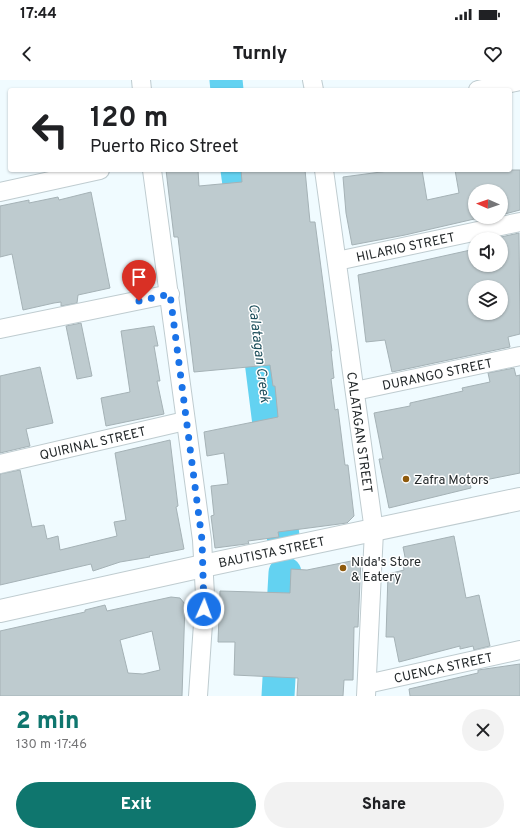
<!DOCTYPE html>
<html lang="en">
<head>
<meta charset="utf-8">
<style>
	body { margin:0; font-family:Overpass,sans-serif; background:#f2f2f2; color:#202124; height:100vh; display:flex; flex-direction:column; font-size:15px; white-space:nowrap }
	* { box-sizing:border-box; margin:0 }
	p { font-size:13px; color:#757577 }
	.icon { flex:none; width:22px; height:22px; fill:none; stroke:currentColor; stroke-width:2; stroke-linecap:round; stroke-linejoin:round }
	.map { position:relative; height:616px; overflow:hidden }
	.details { display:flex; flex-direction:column; background:#fff; flex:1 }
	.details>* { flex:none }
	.guide { position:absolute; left:8px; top:8px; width:504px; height:84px; border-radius:4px; box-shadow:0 1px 3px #0004; background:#fff; color:#202124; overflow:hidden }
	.needle { width:26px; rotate:272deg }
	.tools { position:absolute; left:468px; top:104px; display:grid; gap:8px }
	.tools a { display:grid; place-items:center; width:40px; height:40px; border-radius:50%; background:#fff; box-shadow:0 1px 3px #0004; font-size:20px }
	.pin { position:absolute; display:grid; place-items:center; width:34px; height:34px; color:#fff; margin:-41px -17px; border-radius:50% 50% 50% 0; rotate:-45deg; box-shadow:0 0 4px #0007 }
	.pin .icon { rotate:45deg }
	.me { position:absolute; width:44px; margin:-22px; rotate:2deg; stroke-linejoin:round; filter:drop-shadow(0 0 3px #0008) }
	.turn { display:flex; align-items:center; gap:14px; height:84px; padding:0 16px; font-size:18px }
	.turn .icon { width:52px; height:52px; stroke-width:2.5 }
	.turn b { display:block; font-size:28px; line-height:34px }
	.round { display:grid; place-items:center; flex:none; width:42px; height:42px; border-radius:21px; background:#f2f2f2 }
	.headline { display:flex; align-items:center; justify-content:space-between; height:68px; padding:0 16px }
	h1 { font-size:24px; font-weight:800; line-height:30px; color:#0f766e }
	.button { display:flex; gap:8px; margin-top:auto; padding:8px 16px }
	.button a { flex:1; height:46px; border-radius:24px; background:#0f766e; color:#fff; font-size:16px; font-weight:800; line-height:46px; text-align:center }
	.button a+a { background:#f2f2f2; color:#202124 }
	.status { display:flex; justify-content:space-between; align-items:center; height:28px; padding:0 20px; background:#fff; direction:ltr }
	.status svg { height:11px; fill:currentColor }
	header { display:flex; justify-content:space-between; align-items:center; height:52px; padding:0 16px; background:#fff; font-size:18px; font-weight:800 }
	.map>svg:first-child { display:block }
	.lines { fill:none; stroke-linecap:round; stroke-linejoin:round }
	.river { stroke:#63d2f1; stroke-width:33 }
	.building { fill:#becbcf; stroke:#a5b2b6; fill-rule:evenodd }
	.street-casing { stroke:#bfccd0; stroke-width:20 }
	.secondary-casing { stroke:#bfccd0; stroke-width:24 }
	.street { stroke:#fff; stroke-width:18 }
	.secondary { stroke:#fff; stroke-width:22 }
	.route { stroke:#1a73e8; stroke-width:7; stroke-dasharray:0 12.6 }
	.poi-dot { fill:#8f5a0c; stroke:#fff; stroke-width:1.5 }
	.labels { text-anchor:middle; stroke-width:3; stroke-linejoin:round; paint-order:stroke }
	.street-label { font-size:13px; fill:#24292b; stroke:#fff }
	.poi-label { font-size:13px; fill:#24292b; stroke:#fff; text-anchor:start }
	.water-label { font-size:14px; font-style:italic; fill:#1e4f5c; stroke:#fff }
</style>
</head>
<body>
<div class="status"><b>17:44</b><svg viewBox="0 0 49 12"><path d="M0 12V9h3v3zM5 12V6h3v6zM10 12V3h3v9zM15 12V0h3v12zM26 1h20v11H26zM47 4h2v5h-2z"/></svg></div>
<header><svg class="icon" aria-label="back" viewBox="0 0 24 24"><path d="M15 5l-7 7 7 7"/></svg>Turnly<svg class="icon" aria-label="heart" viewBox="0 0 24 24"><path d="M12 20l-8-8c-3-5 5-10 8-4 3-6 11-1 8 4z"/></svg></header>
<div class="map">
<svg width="520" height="616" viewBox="0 0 520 616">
	<rect width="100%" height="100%" fill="#f0fbff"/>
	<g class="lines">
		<g class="river">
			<path d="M 226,0 L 227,10"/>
			<path d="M 237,90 L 245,148"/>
			<path d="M 256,241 L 283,456"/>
			<path d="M 278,616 L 285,493"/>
		</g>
	</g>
	<g class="building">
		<path d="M 166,90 L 198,90 L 199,106 L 242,102 L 241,90 L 305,90 L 310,142 L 315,142 L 332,271 L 331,271 L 334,298 L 331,299 L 335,330 L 338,329 L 345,385 L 348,385 L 354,436 L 347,443 L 278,452 L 279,457 L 248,461 L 249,464 L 246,464 L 215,468 L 211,436 L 214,435 L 211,406 L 228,404 L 224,373 L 207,376 L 204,352 L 278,337 L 275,306 L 273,306 L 270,285 L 194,292 L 178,157 L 174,157 Z"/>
		<path d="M 396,90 L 422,90 L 427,120 L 459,113 L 455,90 L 520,90 L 520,130 L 501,135 L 501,111 L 475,111 L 475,137 L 483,137 L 405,155 L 352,165 L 346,133 L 343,97 Z"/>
		<path d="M 91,112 L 110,208 L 78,215 L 77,223 L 61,226 L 61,222 L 54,223 L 23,230 L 12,174 L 0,177 L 0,126 L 29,120 L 29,123 L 58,117 L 59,120 Z"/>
		<path d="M 519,153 L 520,254 L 508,257 L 510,267 L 392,292 L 385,260 L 366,262 L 358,195 L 475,169 L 475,185 L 501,185 L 501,157 ZM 475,207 L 501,207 L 501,233 L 475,233 Z"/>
		<path d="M 81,243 L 92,296 L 77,299 L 66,246 Z"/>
		<path d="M 154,246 L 158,266 L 154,266 L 160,301 L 157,301 L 164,334 L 106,346 L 101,318 L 130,312 L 121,251 Z"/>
		<path d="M 40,287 L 53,343 L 26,349 L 30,366 L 0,373 L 0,296 Z"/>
		<path d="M 514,288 L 516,296 L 520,295 L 520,393 L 470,403 L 471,408 L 389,428 L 379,379 L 383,379 L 374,333 L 410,326 L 410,323 L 463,311 L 462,308 L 490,302 L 488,293 Z"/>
		<path d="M 170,360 L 178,426 L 176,427 L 184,469 L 149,476 L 150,477 L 120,482 L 93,491 L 91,484 L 0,505 L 0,394 L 20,390 L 32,447 L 44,445 L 47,459 L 58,456 L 60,470 L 117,456 L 114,442 L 126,440 L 115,373 Z"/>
		<path d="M 454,456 L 466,518 L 479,515 L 490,566 L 474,570 L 473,566 L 460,569 L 460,566 L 399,582 L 394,557 L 386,557 L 388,494 L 404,490 L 403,483 L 406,482 L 403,467 Z"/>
		<path d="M 361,479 L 358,547 L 354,547 L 353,600 L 344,600 L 343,616 L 297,616 L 298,598 L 234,595 L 235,562 L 218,562 L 220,511 L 290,513 L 291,489 L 307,490 Z"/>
		<path d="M 171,517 L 180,518 L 185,524 L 182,616 L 0,616 L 0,551 L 85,532 L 85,530 L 105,525 L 107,531 ZM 152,551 L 160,590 L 143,594 L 128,593 L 120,560 Z"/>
		<path d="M 520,584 L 520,616 L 410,616 L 409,609 L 478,593 L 478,590 Z"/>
	</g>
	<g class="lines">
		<defs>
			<g id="street">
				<path d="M 141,0 L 142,10"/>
				<path d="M 312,0 L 314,10"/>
				<path d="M 478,10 L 520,1"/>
				<path d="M 152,90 L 202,460 L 205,515 L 198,616"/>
				<path id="s1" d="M 324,90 L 374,451 L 366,616"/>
				<path d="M 0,112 L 100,90"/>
				<path id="s2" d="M 337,181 L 520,142"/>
				<path d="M 0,249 L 170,214"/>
				<path id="s3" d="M 355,311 L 520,276"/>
				<path id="s4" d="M 0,384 L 185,341"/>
				<path id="s5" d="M 367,604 L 520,570"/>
			</g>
			<g id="secondary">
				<path id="s6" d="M 0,531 L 203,486 L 520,419"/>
			</g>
		</defs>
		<use href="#street" class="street-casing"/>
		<use href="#secondary" class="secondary-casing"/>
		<use href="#street" class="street"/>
		<use href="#secondary" class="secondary"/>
	</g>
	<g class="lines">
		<path class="route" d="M 139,221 L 170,214 L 202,460 L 204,529"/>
	</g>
	<g class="poi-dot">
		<circle cx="406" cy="399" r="4"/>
		<circle cx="343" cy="488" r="4"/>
	</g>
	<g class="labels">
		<g class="street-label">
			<text dy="5" stroke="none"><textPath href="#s2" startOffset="70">HILARIO STREET</textPath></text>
			<text dy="5" stroke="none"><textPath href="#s3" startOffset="84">DURANGO STREET</textPath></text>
			<text dy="5" stroke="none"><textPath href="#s1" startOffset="265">CALATAGAN STREET</textPath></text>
			<text dy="5" stroke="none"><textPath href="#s4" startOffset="95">QUIRINAL STREET</textPath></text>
			<text dy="5" stroke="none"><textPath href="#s6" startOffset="278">BAUTISTA STREET</textPath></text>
			<text dy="5" stroke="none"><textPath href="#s5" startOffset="78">CUENCA STREET</textPath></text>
		</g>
		<g class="poi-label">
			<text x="414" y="404">Zafra Motors</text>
			<text x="351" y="486">Nida's Store<tspan x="351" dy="15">&amp; Eatery</tspan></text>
		</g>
		<g class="water-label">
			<text transform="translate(260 273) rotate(83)" y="5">Calatagan Creek</text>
		</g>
	</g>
</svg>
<div class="tools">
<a><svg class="needle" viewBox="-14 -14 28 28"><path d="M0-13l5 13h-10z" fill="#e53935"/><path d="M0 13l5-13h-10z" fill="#757577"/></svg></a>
<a><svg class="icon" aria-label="sound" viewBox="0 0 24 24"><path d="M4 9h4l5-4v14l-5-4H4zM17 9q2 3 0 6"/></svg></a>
<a><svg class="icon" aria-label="layers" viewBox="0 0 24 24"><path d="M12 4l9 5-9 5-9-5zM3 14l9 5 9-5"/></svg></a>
</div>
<div class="pin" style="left:139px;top:221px;background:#d93025"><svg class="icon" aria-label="arrive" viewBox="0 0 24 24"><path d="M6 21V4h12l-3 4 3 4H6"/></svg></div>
<svg class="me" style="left:204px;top:529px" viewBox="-20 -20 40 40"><circle r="17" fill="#1a73e8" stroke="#fff" stroke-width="3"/><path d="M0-11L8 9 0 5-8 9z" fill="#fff"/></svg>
<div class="guide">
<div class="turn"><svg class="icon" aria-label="left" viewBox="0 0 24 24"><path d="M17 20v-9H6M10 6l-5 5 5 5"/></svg><div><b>120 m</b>Puerto Rico Street</div></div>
</div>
</div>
<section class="details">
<div class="headline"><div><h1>2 min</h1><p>130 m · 17:46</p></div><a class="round"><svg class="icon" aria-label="close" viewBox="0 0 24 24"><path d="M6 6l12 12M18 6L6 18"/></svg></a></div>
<div class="button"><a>Exit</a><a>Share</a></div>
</section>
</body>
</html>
